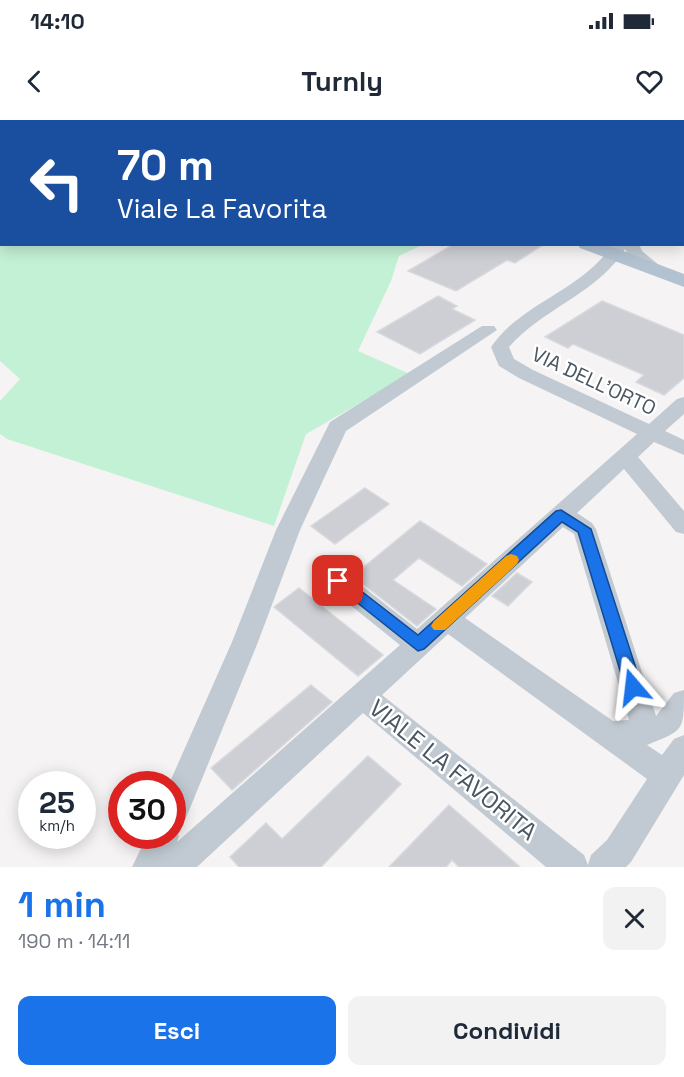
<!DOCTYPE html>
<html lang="it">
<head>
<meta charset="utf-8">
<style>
	body { margin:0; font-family:"Space Grotesk",sans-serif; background:#f2f2f3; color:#1f2937; height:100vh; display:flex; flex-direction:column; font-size:22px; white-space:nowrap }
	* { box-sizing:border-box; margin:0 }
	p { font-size:20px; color:#747a83 }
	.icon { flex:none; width:33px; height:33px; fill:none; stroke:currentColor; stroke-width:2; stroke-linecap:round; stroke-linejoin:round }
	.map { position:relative; height:747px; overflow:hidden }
	.drawer { display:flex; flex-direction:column; background:#fff; flex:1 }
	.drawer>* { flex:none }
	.guide { position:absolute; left:0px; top:0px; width:684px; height:126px; box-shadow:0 3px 15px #0003; background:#1a4fa0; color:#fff; overflow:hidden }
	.speed { position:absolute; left:18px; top:651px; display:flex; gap:12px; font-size:30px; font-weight:700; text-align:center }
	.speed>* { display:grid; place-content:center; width:78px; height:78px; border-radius:50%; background:#fff; box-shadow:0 3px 15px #0003; line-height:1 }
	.speed small { font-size:15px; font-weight:400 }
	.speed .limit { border:9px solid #d22; background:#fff; color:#111 }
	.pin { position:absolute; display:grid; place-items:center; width:51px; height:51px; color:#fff; margin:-26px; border-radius:12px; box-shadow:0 3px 9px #0006 }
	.me { position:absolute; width:66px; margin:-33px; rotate:343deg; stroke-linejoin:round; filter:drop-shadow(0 0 4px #0008) }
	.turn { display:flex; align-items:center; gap:21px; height:126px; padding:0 18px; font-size:27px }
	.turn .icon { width:78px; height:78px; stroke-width:2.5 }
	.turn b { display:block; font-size:42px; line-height:51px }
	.round { display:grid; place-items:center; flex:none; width:63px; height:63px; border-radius:12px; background:#f2f2f3 }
	.overview { display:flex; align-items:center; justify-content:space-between; height:102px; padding:0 18px }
	h1 { font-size:36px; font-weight:700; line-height:45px; color:#1a73e8 }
	.cta { display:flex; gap:12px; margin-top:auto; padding:12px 18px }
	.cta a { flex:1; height:69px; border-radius:12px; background:#1a73e8; color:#fff; font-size:24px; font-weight:700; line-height:69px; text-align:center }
	.cta a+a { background:#f2f2f3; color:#1f2937 }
	.status { display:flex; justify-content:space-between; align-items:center; height:42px; padding:0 30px; background:#fff; direction:ltr }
	.status svg { height:16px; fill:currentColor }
	header { display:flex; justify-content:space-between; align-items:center; height:78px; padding:0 18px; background:#fff; font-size:27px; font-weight:700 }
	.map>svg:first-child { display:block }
	.green { fill:#c3f1d5 }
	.building { fill:#cdcfd5; stroke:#d7d9de; stroke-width:1.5 }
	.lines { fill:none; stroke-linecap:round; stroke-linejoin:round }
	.minor { fill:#c1cad2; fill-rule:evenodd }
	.major { fill:#b3c2d1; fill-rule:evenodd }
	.route { fill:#1a73e8; stroke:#114b97; stroke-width:1.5 }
	.slow { fill:#f59e0b }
	.labels { text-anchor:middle; stroke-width:5; stroke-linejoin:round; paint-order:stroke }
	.street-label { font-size:20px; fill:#4a5661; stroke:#fff }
	.near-street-label { font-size:24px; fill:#4a5661; stroke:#fff }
</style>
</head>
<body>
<div class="status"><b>14:10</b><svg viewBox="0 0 49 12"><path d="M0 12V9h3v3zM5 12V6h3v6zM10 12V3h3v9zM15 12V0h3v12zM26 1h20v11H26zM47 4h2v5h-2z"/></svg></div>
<header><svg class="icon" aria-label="back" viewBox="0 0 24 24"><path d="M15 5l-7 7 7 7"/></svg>Turnly<svg class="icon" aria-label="heart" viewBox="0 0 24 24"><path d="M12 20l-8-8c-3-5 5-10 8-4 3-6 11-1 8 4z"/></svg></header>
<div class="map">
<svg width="684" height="747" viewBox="0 0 684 747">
	<rect width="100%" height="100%" fill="#f5f3f3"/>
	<path class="green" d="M 0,39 L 2,124 L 422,125 L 399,136 L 391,161 L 358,231 L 410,254 L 306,314 L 274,406 L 7,319 L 0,314 L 0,281 L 20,259 L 0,241 Z"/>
	<g class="building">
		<path d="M 454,124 L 544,124 L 515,143 L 507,140 L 456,171 L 408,151 Z"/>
		<path d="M 438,176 L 457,186 L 452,189 L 475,200 L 420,234 L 377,212 Z"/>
		<path d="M 602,181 L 684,215 L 684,258 L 664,275 L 636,262 L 644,255 L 573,224 L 568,228 L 545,217 Z"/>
		<path d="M 365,368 L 389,384 L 335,424 L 311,406 Z"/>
		<path d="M 420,401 L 487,444 L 462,466 L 419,438 L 393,460 L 436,489 L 417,506 L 353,456 Z"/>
		<path d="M 517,453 L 532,462 L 508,486 L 492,476 Z"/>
		<path d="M 299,468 L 383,535 L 358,556 L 274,487 Z"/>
		<path d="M 311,565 L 332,582 L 232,670 L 211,648 Z"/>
		<path d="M 368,636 L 401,664 L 321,747 L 239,747 L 230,737 L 266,703 L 282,719 Z"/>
		<path d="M 449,685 L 520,747 L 459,747 L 452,740 L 446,747 L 389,747 Z"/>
	</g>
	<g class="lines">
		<g class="minor">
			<path d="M 461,0 L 473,0 L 460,2 Z"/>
			<path d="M 513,0 L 536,0 L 537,2 L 514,2 Z"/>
			<path d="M 2,6 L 2,15 L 0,16 L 0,7 Z"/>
			<path d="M 684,13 L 684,25 L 682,26 L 682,14 Z"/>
			<rect x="682" y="36" width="2" height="8"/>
			<rect x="682" y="101" width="2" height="8"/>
			<path d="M 613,124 L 639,124 L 642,131 L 666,151 L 664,154 C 650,158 631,141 625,129 C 597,174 543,188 509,227 L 514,239 L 533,250 L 649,304 L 677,279 L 684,277 L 684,294 L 665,311 L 684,320 L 684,335 L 654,322 L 638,337 L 684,391 L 684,414 L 676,412 L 624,349 L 577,393 L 592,403 L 596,409 L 656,596 L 674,573 L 684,570 C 684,612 684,610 647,625 L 662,635 L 674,619 L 684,615 L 684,655 L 631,742 L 626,747 L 546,747 L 363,593 L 197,747 L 132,747 L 147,716 L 172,716 L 172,664 L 169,664 L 232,522 L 276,410 L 330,302 L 482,206 L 494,206 L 497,210 L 346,311 L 300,410 L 258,522 L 188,693 L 183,704 L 175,707 L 179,716 L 177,722 L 400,525 L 329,468 L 326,461 L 329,454 L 338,452 L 347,454 L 417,509 L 637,314 L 519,258 L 499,246 L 491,227 C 522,182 582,171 613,124 ZM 563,407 L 574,414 L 629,600 L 613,601 L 465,498 ZM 448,514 L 647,659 L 607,720 L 591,735 L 588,745 L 584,735 L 382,575 Z"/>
		</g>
		<g class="major">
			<rect x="0" y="32" width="2" height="10"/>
			<path d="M 578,124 L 605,124 L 684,154 L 684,167 L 580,128 Z"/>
		</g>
	</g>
	<path class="route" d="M 561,390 L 591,409 L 642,567 L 639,572 L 633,574 L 627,572 L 625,567 L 578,412 L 562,402 L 424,529 L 418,531 L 330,461 L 332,457 L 343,457 L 418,515 L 556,391 Z"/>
	<path class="slow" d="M 511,434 L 517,436 L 519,440 L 517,444 L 445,510 L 434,510 L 431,506 L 434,501 L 506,436 Z"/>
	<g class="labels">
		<g class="street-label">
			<text transform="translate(594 261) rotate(25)" y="7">VIA DELL'ORTO</text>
		</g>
		<g class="near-street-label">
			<text transform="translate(453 650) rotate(39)" y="8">VIALE LA FAVORITA</text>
		</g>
	</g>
</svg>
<div class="speed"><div>25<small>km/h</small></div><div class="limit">30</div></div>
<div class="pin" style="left:338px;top:461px;background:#d93025"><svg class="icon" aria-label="arrive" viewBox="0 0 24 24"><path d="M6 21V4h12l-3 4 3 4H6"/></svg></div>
<svg class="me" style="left:633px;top:567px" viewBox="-20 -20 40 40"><path d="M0-17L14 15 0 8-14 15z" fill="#1a73e8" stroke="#fff" stroke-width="4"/></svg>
<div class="guide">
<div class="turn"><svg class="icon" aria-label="left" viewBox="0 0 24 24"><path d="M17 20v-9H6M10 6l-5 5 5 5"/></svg><div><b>70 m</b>Viale La Favorita</div></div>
</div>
</div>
<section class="drawer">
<div class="overview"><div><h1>1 min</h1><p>190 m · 14:11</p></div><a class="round"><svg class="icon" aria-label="close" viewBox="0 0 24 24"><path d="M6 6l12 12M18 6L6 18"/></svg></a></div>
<div class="cta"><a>Esci</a><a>Condividi</a></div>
</section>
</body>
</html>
